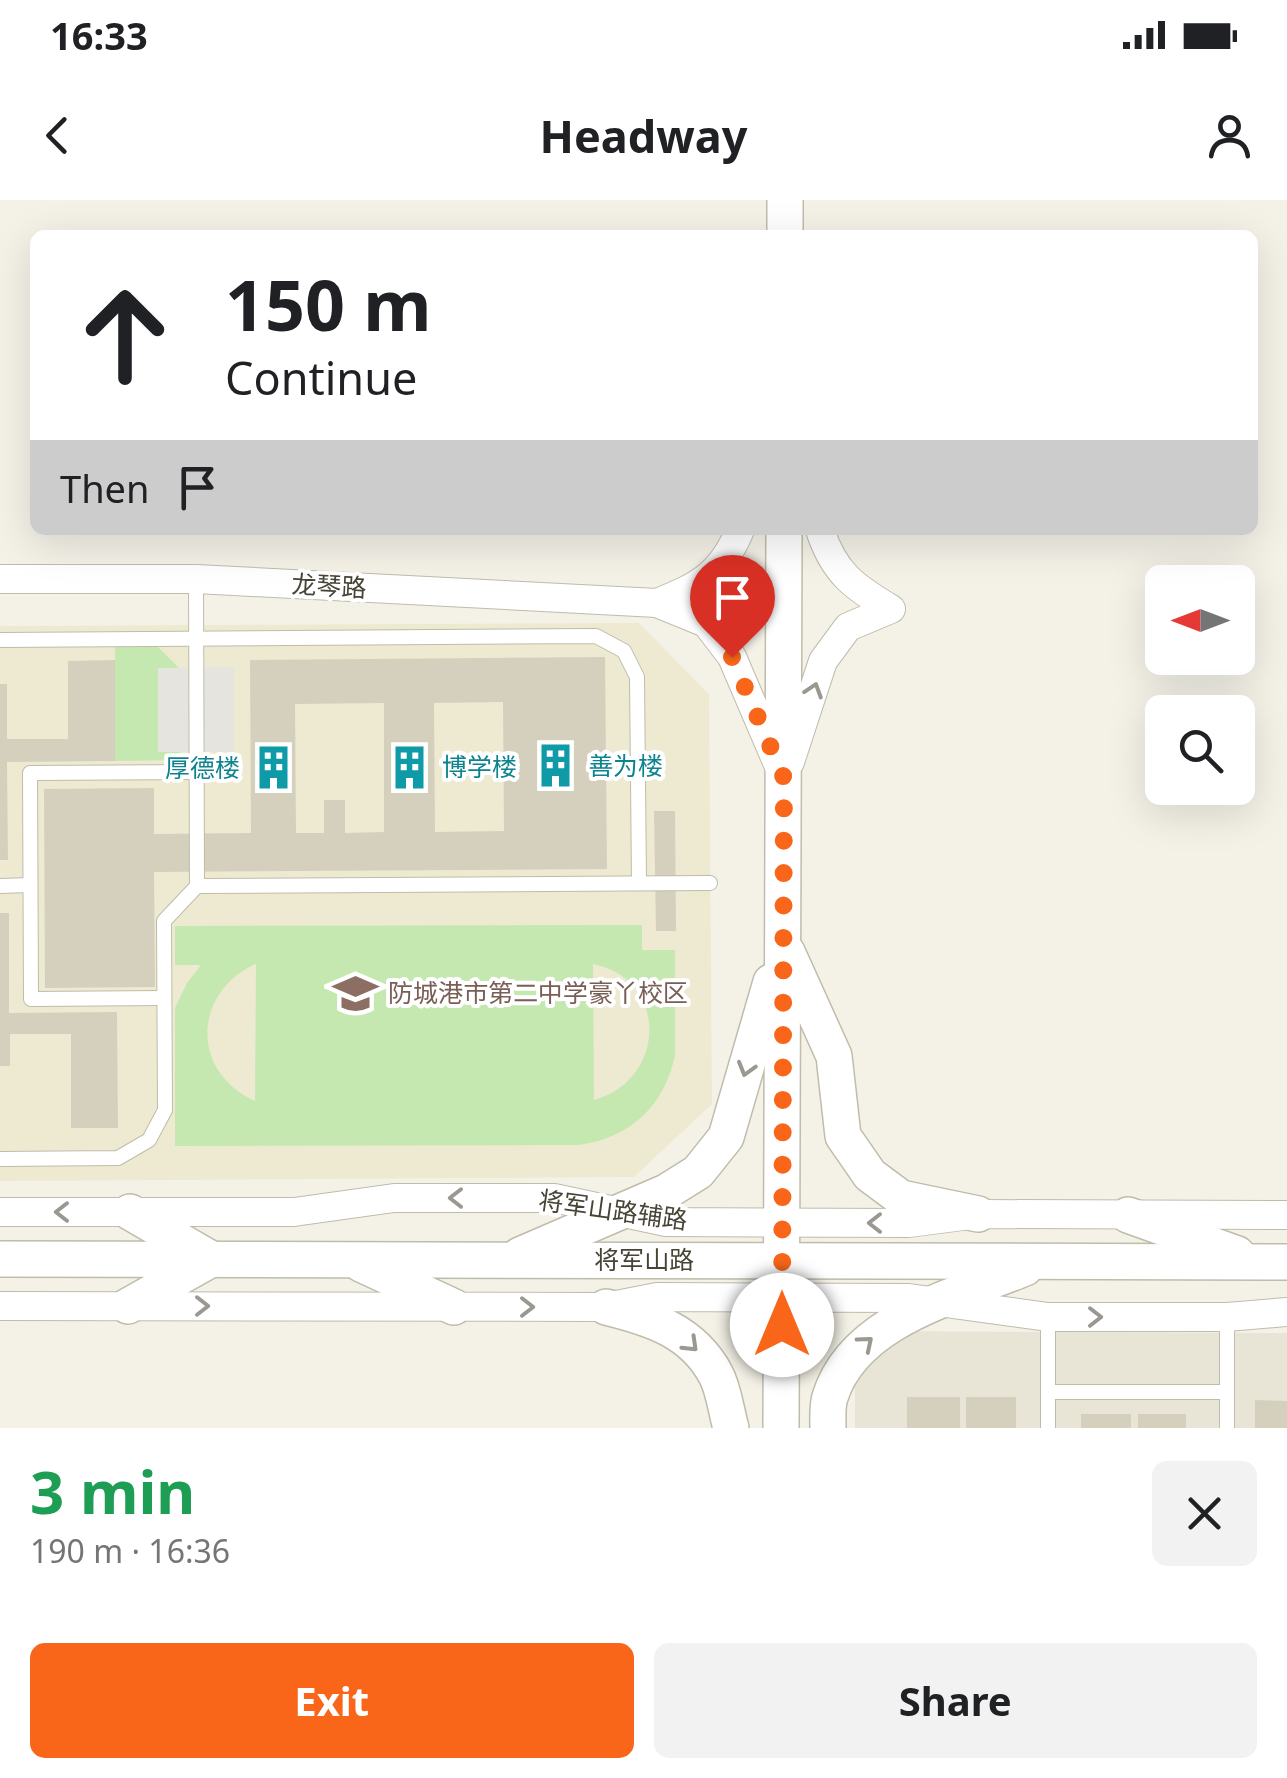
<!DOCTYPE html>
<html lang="en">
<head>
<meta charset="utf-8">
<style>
	body { margin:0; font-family:"Noto Sans","Noto Sans SC",sans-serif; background:#f2f2f2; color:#202124; height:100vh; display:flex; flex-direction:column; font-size:38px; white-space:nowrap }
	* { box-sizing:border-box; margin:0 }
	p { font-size:32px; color:#757577 }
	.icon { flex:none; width:55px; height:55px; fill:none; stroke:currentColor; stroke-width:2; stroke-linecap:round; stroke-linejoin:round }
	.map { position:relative; height:1228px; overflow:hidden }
	.drawer { display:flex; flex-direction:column; background:#fff; flex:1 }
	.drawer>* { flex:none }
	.guide { position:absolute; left:30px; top:30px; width:1228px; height:305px; border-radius:15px; box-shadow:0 10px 40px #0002; background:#fff; color:#202124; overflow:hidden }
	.needle { width:65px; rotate:270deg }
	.tools { position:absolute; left:1145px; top:365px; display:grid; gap:20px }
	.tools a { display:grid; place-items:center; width:110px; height:110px; border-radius:15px; background:#fff; box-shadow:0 10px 40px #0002; font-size:50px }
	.pin { position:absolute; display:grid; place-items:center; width:85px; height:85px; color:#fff; margin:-102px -42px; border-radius:50% 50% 50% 0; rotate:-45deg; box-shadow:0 0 10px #0007 }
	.pin .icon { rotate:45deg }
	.me { position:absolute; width:110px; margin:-55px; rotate:0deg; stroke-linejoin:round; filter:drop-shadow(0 0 8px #0008) }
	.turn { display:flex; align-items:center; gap:35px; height:210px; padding:0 30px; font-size:45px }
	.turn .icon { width:130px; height:130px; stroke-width:2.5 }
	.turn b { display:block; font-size:70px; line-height:85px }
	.then { display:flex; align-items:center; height:95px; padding:0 30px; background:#0003; gap:20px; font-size:38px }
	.round { display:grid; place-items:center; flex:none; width:105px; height:105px; border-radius:15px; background:#f2f2f2 }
	.headline { display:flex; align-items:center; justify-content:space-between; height:170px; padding:0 30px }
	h1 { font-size:60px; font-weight:700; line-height:75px; color:#1e9e55 }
	.cta { display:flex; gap:20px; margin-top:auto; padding:20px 30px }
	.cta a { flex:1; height:115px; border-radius:15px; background:#f96619; color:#fff; font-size:40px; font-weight:700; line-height:115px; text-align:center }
	.cta a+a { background:#f2f2f2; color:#202124 }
	.status { display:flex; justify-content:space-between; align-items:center; height:70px; padding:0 50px; background:#fff; direction:ltr }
	.status svg { height:28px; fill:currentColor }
	header { display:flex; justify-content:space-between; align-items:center; height:130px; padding:0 30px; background:#fff; font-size:45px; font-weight:700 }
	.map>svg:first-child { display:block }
	.residential { fill:#e8e5d6 }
	.education { fill:#edead1 }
	.green { fill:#c4e8b0; fill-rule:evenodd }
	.parking { fill:#e5e4df }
	.building { fill:#d5d0bd; fill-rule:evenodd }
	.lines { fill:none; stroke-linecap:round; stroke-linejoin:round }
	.service-casing { stroke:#bfbcaa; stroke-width:16 }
	.minor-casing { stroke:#bfbcaa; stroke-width:30 }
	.tertiary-casing { stroke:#bfbcaa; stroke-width:38 }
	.service { stroke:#fff; stroke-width:14 }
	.minor { stroke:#fff; stroke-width:28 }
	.tertiary { stroke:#fff; stroke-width:35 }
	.oneway { stroke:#9a9890 }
	.route { stroke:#f96619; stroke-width:18; stroke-dasharray:0 32.4 }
	.labels { text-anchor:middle; stroke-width:8; stroke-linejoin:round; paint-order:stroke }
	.street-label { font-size:25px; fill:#474436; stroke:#fff }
	.culture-label { font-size:25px; fill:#0d838f; stroke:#fff; text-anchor:start }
	.education-label { font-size:25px; fill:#785e54; stroke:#fff; text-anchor:start }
</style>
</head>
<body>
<div class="status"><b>16:33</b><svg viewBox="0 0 49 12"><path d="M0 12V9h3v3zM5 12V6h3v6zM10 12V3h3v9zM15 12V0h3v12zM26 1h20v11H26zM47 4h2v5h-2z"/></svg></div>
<header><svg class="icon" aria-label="back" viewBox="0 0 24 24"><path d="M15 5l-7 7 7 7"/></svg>Headway<svg class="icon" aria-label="person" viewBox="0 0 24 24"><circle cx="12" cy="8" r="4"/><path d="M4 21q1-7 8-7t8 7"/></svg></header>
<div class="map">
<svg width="1287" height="1228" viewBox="0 0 1287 1228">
	<rect width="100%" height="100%" fill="#f4f2e7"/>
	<path class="residential" d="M 855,1131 L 1287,1133 L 1287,1228 L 855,1228 Z"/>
	<path class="education" d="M 639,423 L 709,494 L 712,904 L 634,977 L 0,981 L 0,426 Z"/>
	<g class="green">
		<path d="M 115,446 L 157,446 L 179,468 L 159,468 L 159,552 L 180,552 L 180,560 L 115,561 Z"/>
		<path d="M 642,725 L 642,750 L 675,750 L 675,855 C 665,906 629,939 578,945 L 175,946 L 175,808 L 187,783 L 201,765 L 175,765 L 175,726 ZM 255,764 L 256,765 L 255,901 C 191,872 192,794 255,764 ZM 593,764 C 669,779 667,880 594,900 Z"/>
	</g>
	<path class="parking" d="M 234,467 L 234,552 L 158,552 L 158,468 Z"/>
	<g class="building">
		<path d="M 605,457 L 607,669 L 154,672 L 155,787 L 45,788 L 44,589 L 154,588 L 154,634 L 251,633 L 250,460 ZM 503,502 L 504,631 L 435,632 L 434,503 ZM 384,503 L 384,632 L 345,633 L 345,600 L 324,600 L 324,633 L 296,633 L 295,504 Z"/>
		<path d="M 115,460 L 115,561 L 7,562 L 8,660 L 0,660 L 0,484 L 7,484 L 7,539 L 68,539 L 68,461 Z"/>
		<path d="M 654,611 L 675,611 L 676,731 L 656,731 Z"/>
		<path d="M 0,713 L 9,713 L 9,813 L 117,812 L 118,928 L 71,928 L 71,834 L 10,834 L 10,866 L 0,866 Z"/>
		<rect x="907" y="1197" width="53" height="31"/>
		<rect x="966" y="1197" width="50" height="31"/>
		<path d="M 1255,1200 L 1287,1201 L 1287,1228 L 1255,1228 Z"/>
		<rect x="1081" y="1214" width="50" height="14"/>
		<rect x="1138" y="1214" width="48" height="14"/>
	</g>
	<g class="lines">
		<defs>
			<g id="service">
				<path d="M 196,379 L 197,686 L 710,683"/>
				<path d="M 0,440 L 596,436 L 624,451 L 637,477 L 639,683"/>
				<path d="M 0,686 L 30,685"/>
				<path d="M 164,798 L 31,799 L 30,573 L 197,572"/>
				<path d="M 0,959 L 118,958 L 149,940 L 165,910 L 164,721 L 197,686"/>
				<path d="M 1048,1192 L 1227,1192"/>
				<path d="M 1048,1228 L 1048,1117"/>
				<path d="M 1227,1228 L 1227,1117"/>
			</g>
			<g id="minor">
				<path d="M 740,330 C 721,375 701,385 657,403 L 706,423 L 732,457 L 780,569"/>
				<path d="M 0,379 L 196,379 L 657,403"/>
				<path d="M 790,562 L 823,461 L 848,427 L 891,409 C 854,387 834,373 820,330"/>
				<path d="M 0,1012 L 294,1012 L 394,998 L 554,998 L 666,1022 L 909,1023 L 978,1014 L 1287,1015"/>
				<path d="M 0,1106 L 606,1107 L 657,1097 L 909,1098 L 1048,1117 L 1227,1117 L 1287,1112"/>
			</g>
			<g id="tertiary">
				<path d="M 785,35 L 785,0"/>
				<path d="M 787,752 L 834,856 L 843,936 L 870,975 L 901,998 L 978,1014"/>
				<path d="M 130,1012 L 211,1059"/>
				<path d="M 1128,1015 L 1237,1054"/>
				<path d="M 520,1055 L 666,992 L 698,972 L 726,937 L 771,782"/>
				<path d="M 0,1059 L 1287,1062"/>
				<path d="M 361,1064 L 454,1107"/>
				<path d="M 128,1106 L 210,1060"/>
				<path d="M 606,1107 C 651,1118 693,1131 716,1175 C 724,1190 726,1211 731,1228"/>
				<path d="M 781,1228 L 784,330"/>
				<path d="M 828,1228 C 828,1218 827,1206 830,1197 C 854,1119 957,1096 1025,1068"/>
			</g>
		</defs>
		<use href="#service" class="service-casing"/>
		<use href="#minor" class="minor-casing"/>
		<use href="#tertiary" class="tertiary-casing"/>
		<use href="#service" class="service"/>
		<use href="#minor" class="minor"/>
		<use href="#tertiary" class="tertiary"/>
	</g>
	<defs><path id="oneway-chevron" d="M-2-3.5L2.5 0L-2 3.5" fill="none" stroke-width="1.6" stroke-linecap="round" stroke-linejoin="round" transform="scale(2.5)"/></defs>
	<g class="oneway">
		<use href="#oneway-chevron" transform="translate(814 490) rotate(-72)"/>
		<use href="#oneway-chevron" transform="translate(746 869) rotate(106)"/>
		<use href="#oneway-chevron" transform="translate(456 998) rotate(-180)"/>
		<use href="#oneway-chevron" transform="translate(62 1012) rotate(-180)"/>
		<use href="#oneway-chevron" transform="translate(875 1023) rotate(-180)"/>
		<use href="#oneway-chevron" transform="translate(202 1106)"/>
		<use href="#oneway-chevron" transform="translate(527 1107)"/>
		<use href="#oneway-chevron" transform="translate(1095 1117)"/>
		<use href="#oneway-chevron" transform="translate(866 1143) rotate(-40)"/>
		<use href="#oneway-chevron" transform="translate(691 1145) rotate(44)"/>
	</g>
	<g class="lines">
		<path class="route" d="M 732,457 L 784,578 L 782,1125"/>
	</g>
	<defs>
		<symbol id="building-bare" viewBox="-9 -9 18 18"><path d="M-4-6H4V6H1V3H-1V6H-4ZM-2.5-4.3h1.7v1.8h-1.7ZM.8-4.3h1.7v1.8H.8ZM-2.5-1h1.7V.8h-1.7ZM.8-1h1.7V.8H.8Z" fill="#0f9aa8" stroke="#fff" stroke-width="2.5" paint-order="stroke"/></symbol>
		<symbol id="school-bare" viewBox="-9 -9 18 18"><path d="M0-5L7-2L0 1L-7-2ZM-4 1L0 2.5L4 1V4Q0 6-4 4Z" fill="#8d6e63" stroke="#fff" stroke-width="2.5" paint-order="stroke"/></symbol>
	</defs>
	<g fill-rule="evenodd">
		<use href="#building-bare" x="524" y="534" width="63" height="63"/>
		<use href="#building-bare" x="378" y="536" width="63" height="63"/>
		<use href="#building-bare" x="242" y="536" width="63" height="63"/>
		<use href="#school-bare" x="324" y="762" width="63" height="63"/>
	</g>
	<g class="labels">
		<g class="street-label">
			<text transform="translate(329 386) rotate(3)" y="9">龙琴路</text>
			<text transform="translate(613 1010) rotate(8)" y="9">将军山路辅路</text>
			<text x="644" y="1069">将军山路</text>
		</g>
		<g class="culture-label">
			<text x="588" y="575">善为楼</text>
			<text x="442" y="576">博学楼</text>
			<text x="240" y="577" text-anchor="end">厚德楼</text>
		</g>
		<g class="education-label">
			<text x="388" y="802">防城港市第二中学豪丫校区</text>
		</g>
	</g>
</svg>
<div class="tools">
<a><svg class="needle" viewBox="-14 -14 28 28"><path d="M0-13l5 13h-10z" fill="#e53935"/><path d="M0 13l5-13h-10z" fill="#757577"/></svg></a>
<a><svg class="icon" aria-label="search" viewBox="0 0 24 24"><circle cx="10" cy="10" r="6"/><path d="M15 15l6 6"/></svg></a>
</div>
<div class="pin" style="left:732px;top:457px;background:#d93025"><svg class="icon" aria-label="arrive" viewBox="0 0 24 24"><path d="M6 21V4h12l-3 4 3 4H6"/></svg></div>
<svg class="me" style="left:782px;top:1125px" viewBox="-20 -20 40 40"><circle r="19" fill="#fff"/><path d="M0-13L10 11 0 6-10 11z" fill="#f96619"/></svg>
<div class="guide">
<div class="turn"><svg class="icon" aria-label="ahead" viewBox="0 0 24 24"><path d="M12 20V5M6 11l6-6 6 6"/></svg><div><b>150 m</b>Continue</div></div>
<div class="then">Then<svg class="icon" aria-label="arrive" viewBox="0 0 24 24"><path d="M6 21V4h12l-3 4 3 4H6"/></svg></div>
</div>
</div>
<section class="drawer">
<div class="headline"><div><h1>3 min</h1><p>190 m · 16:36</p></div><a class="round"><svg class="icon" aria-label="close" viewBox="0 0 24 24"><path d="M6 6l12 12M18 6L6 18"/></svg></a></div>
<div class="cta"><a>Exit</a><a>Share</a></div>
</section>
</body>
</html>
